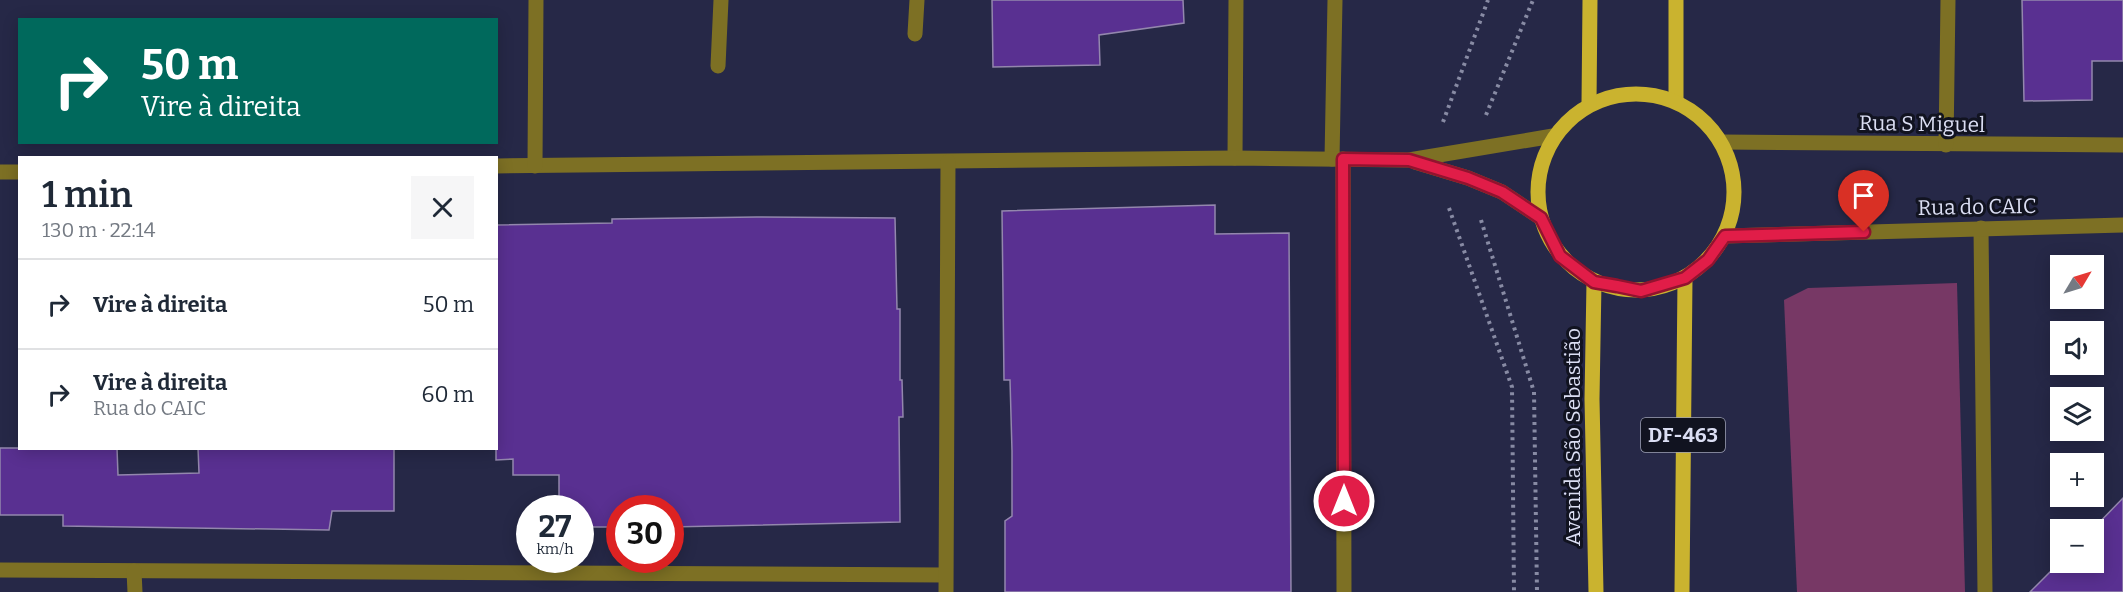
<!DOCTYPE html>
<html lang="pt">
<head>
<meta charset="utf-8">
<style>
	body { margin:0; font-family:Bitter,serif; background:#f6f6f7; color:#1f2937; height:100vh; display:flex; flex-direction:column; font-size:22px; white-space:nowrap }
	* { box-sizing:border-box; margin:0 }
	p { font-size:20px; color:#747a83 }
	.icon { flex:none; width:33px; height:33px; fill:none; stroke:currentColor; stroke-width:2; stroke-linecap:round; stroke-linejoin:round }
	.map { position:relative; flex:1; overflow:hidden }
	.drawer { position:absolute; left:18px; top:156px; width:480px; height:294px; display:flex; flex-direction:column; background:#fff; border-radius:0px; box-shadow:0 3px 15px #0003 }
	.drawer>* { flex:none }
	.hud { position:absolute; left:18px; top:18px; width:480px; height:126px; border-radius:0px; box-shadow:0 3px 15px #0003; background:#00695c; color:#fff; overflow:hidden }
	.needle { width:39px; rotate:52deg }
	.buttons { position:absolute; left:2050px; top:255px; display:grid; gap:12px }
	.buttons a { display:grid; place-items:center; width:54px; height:54px; border-radius:0px; background:#fff; box-shadow:0 3px 15px #0003; font-size:30px }
	.speed { position:absolute; left:516px; top:495px; display:flex; gap:12px; font-size:30px; font-weight:700; text-align:center }
	.speed>* { display:grid; place-content:center; width:78px; height:78px; border-radius:50%; background:#fff; box-shadow:0 3px 15px #0003; line-height:1 }
	.speed small { font-size:15px; font-weight:400 }
	.speed .limit { border:9px solid #d22; background:#fff; color:#111 }
	.pin { position:absolute; display:grid; place-items:center; width:51px; height:51px; color:#fff; margin:-62px -26px; border-radius:50% 50% 50% 0; rotate:-45deg; box-shadow:0 0 6px #0007 }
	.pin .icon { rotate:45deg }
	.me { position:absolute; width:66px; margin:-33px; rotate:0deg; stroke-linejoin:round; filter:drop-shadow(0 0 4px #0008) }
	.turn { display:flex; align-items:center; gap:21px; height:126px; padding:0 24px; font-size:27px }
	.turn .icon { width:78px; height:78px; stroke-width:2.5 }
	.turn b { display:block; font-size:42px; line-height:51px }
	.round { display:grid; place-items:center; flex:none; width:63px; height:63px; border-radius:0px; background:#f6f6f7 }
	.head { display:flex; align-items:center; justify-content:space-between; height:102px; padding:0 24px }
	h1 { font-size:36px; font-weight:600; line-height:45px }
	ul { padding:0; list-style:none }
	li { display:flex; align-items:center; gap:18px; height:90px; padding:0 24px; border-top:2px solid #e0e1e3 }
	li div { flex:1 }
	li b { display:block; font-size:22px }
	li em { font-style:normal }
	.map>svg:first-child { display:block }
	.green { fill:#773865 }
	.building { fill:#593091; stroke:#9387ad; stroke-width:1.5 }
	.lines { fill:none; stroke-linecap:round; stroke-linejoin:round }
	.path { stroke:#888ba4; stroke-width:4; stroke-dasharray:3 4.5; stroke-linecap:butt }
	.minor { stroke:#7d7024; stroke-width:15 }
	.major { stroke:#cab32f; stroke-width:15 }
	.route-casing { stroke:#92132f; stroke-width:15 }
	.route { stroke:#e11d48; stroke-width:10 }
	.labels { text-anchor:middle; stroke-width:6; stroke-linejoin:round; paint-order:stroke }
	.shield { fill:#111320; stroke:#9ea1b4; stroke-width:1.5 }
	.shield-label { font-size:20px; font-weight:bold; fill:#dbdef3 }
	.street-label { font-size:21px; fill:#dbdef3; stroke:#111320 }
</style>
</head>
<body>
<div class="map">
<svg width="2123" height="592" viewBox="0 0 2123 592">
	<rect width="100%" height="100%" fill="#262847"/>
	<path class="green" d="M 1957,283 L 1965,592 L 1797,592 L 1784,300 L 1808,288 Z"/>
	<g class="building">
		<path d="M 992,0 L 1183,0 L 1184,23 L 1099,35 L 1100,65 L 993,67 Z"/>
		<path d="M 2022,0 L 2123,0 L 2123,61 L 2092,61 L 2092,100 L 2024,101 Z"/>
		<path d="M 1215,205 L 1215,234 L 1289,233 L 1291,592 L 1005,592 L 1005,521 L 1012,516 L 1012,451 L 1010,380 L 1004,380 L 1002,211 Z"/>
		<path d="M 757,217 L 895,218 L 897,309 L 900,309 L 900,380 L 902,380 L 903,417 L 899,417 L 900,522 L 670,527 L 670,508 L 620,508 L 620,527 L 580,527 L 580,508 L 559,508 L 559,475 L 513,475 L 513,459 L 496,460 L 496,225 L 612,223 L 612,219 Z"/>
		<path d="M 0,448 L 117,448 L 118,475 L 199,473 L 198,448 L 394,448 L 394,511 L 332,511 L 329,530 L 63,526 L 63,515 L 0,515 Z"/>
		<path d="M 2123,498 L 2123,592 L 2030,592 L 2061,561 L 2094,562 L 2094,530 L 2092,530 Z"/>
	</g>
	<g class="lines">
		<g class="path">
			<path d="M 1486,115 L 1533,0"/>
			<path d="M 1443,122 L 1488,0"/>
			<path d="M 1449,208 L 1512,387 L 1514,592"/>
			<path d="M 1481,220 L 1534,392 L 1537,592"/>
		</g>
		<g class="minor">
			<path d="M 915,34 L 917,0"/>
			<path d="M 718,66 L 721,0"/>
			<path d="M 1722,142 L 2123,145"/>
			<path d="M 1946,145 L 1948,0"/>
			<path d="M 1235,158 L 1236,0"/>
			<path d="M 1332,159 L 1335,0"/>
			<path d="M 1343,159 L 1344,592"/>
			<path d="M 1415,162 L 1468,178 L 1502,192 L 1541,218"/>
			<path d="M 496,166 L 1235,158 L 1409,160 L 1553,136"/>
			<path d="M 535,166 L 536,0"/>
			<path d="M 0,172 L 20,172"/>
			<path d="M 1981,228 L 1985,592"/>
			<path d="M 1725,236 L 2123,225"/>
			<path d="M 0,570 L 945,575"/>
			<path d="M 134,571 L 135,592"/>
			<path d="M 946,592 L 948,162"/>
		</g>
		<g class="major">
			<path d="M 1676,0 L 1676,101"/>
			<circle cx="1636" cy="192" r="98"/>
			<path d="M 1589,104 L 1590,0"/>
			<path d="M 1594,282 L 1592,399 L 1596,592"/>
			<path d="M 1682,592 L 1685,278"/>
		</g>
	</g>
	<g class="lines">
		<defs>
			<path id="route" d="M 1344,501 L 1343,159 L 1409,160 L 1468,178 L 1502,192 L 1541,218 L 1560,256 L 1594,282 L 1617,286 L 1641,291 L 1685,278 L 1708,260 L 1725,236 L 1864,232"/>
		</defs>
		<use href="#route" class="route-casing"/>
		<use href="#route" class="route"/>
	</g>
	<g class="labels">
		<rect class="shield" x="1641" y="418" width="84" height="34" rx="4.5"/>
		<g class="shield-label">
			<text x="1683" y="442">DF-463</text>
		</g>
		<g class="street-label">
			<text transform="translate(1922 124) rotate(1)" y="7">Rua S Miguel</text>
			<text transform="translate(1977 207) rotate(-1)" y="7">Rua do CAIC</text>
			<text transform="translate(1573 437) rotate(-90)" y="7">Avenida São Sebastião</text>
		</g>
	</g>
</svg>
<div class="buttons">
<a><svg class="needle" viewBox="-14 -14 28 28"><path d="M0-13l5 13h-10z" fill="#e53935"/><path d="M0 13l5-13h-10z" fill="#747a83"/></svg></a>
<a><svg class="icon" aria-label="sound" viewBox="0 0 24 24"><path d="M4 9h4l5-4v14l-5-4H4zM17 9q2 3 0 6"/></svg></a>
<a><svg class="icon" aria-label="layers" viewBox="0 0 24 24"><path d="M12 4l9 5-9 5-9-5zM3 14l9 5 9-5"/></svg></a>
<a>+</a>
<a>−</a>
</div>
<div class="speed"><div>27<small>km/h</small></div><div class="limit">30</div></div>
<div class="pin" style="left:1864px;top:232px;background:#d93025"><svg class="icon" aria-label="arrive" viewBox="0 0 24 24"><path d="M6 21V4h12l-3 4 3 4H6"/></svg></div>
<svg class="me" style="left:1344px;top:501px" viewBox="-20 -20 40 40"><circle r="17" fill="#e11d48" stroke="#fff" stroke-width="3"/><path d="M0-11L8 9 0 5-8 9z" fill="#fff"/></svg>
<div class="hud">
<div class="turn"><svg class="icon" aria-label="right" viewBox="0 0 24 24"><path d="M7 20v-9h11M14 6l5 5-5 5"/></svg><div><b>50 m</b>Vire à direita</div></div>
</div>
<section class="drawer">
<div class="head"><div><h1>1 min</h1><p>130 m · 22:14</p></div><a class="round"><svg class="icon" aria-label="close" viewBox="0 0 24 24"><path d="M6 6l12 12M18 6L6 18"/></svg></a></div>
<ul>
<li><svg class="icon" aria-label="right" viewBox="0 0 24 24"><path d="M7 20v-9h11M14 6l5 5-5 5"/></svg><div><b>Vire à direita</b></div><em>50 m</em></li>
<li><svg class="icon" aria-label="right" viewBox="0 0 24 24"><path d="M7 20v-9h11M14 6l5 5-5 5"/></svg><div><b>Vire à direita</b><p>Rua do CAIC</p></div><em>60 m</em></li>
</ul>
</section>
</div>
</body>
</html>
